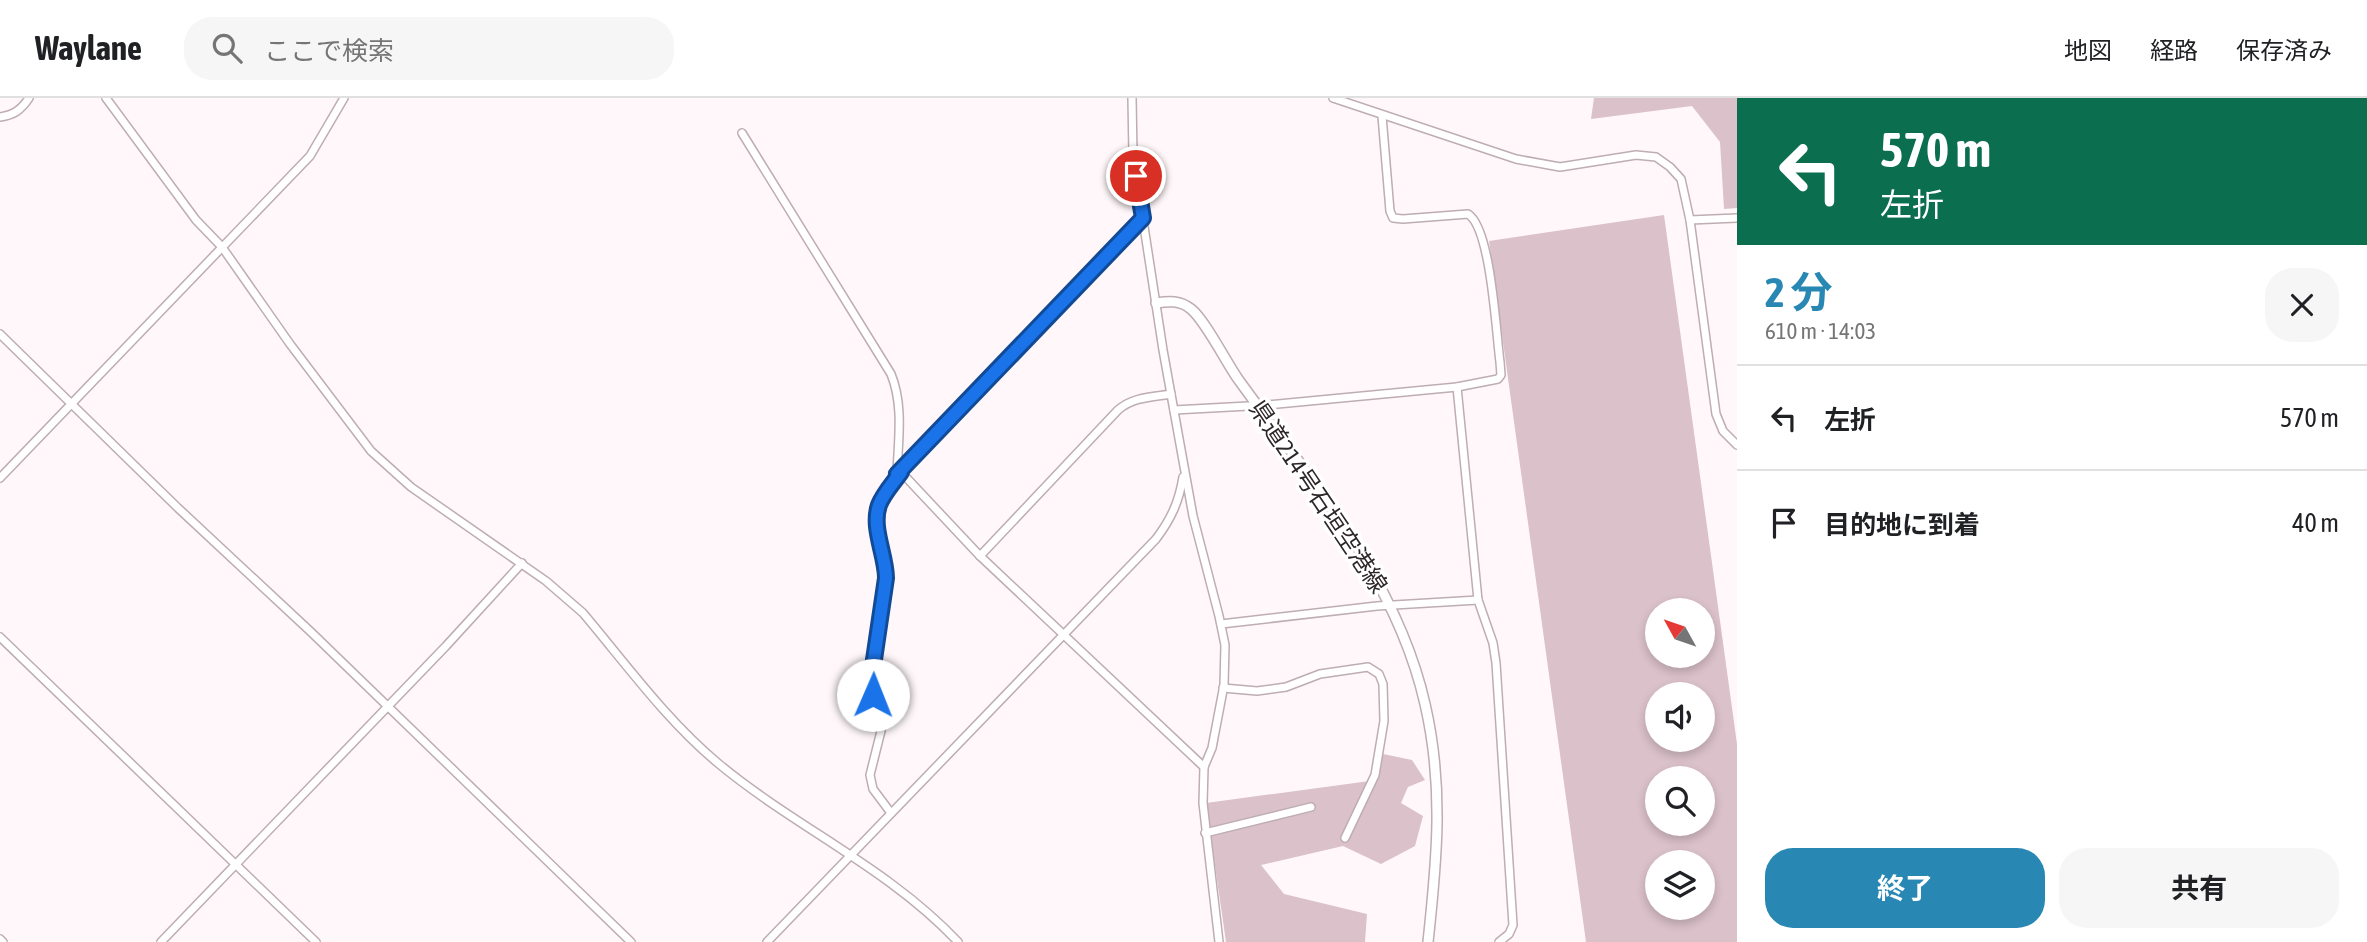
<!DOCTYPE html>
<html lang="ja">
<head>
<meta charset="utf-8">
<style>
	body { margin:0; font-family:"Asap Condensed","Noto Sans JP",sans-serif; background:#f6f6f6; color:#202124; height:100vh; display:flex; flex-direction:column; font-size:26px; white-space:nowrap }
	* { box-sizing:border-box; margin:0 }
	p { font-size:23px; color:#757577 }
	.icon { flex:none; width:38px; height:38px; fill:none; stroke:currentColor; stroke-width:2; stroke-linecap:round; stroke-linejoin:round }
	.map { position:relative; flex:1; overflow:hidden }
	.sheet { display:flex; flex-direction:column; background:#fff; width:630px }
	.sheet>* { flex:none }
	.top-card { background:#0b6e4f; color:#fff; overflow:hidden }
	.needle { width:46px; rotate:310deg }
	.buttons { position:absolute; left:1645px; top:500px; display:grid; gap:14px }
	.buttons a { display:grid; place-items:center; width:70px; height:70px; border-radius:50%; background:#fff; box-shadow:0 4px 10px #0003; font-size:35px }
	.pin { position:absolute; display:grid; place-items:center; width:60px; height:60px; color:#fff; margin:-30px; border:4px solid #fff; border-radius:50%; box-shadow:0 2px 7px #0007 }
	.me { position:absolute; width:77px; margin:-38px; rotate:1deg; stroke-linejoin:round; filter:drop-shadow(0 0 5px #0008) }
	.turn { display:flex; align-items:center; gap:24px; height:147px; padding:0 28px; font-size:32px }
	.turn .icon { width:91px; height:91px; stroke-width:2.5 }
	.turn b { display:block; font-size:49px; line-height:60px }
	.round { display:grid; place-items:center; flex:none; width:74px; height:74px; border-radius:28px; background:#f6f6f6 }
	.overview { display:flex; align-items:center; justify-content:space-between; height:119px; padding:0 28px }
	h1 { font-size:42px; font-weight:700; line-height:52px; color:#2987b3 }
	.action { display:flex; gap:14px; margin-top:auto; padding:14px 28px }
	.action a { flex:1; height:80px; border-radius:28px; background:#2987b3; color:#fff; font-size:28px; font-weight:700; line-height:80px; text-align:center }
	.action a+a { background:#f6f6f6; color:#202124 }
	ul { padding:0; list-style:none }
	li { display:flex; align-items:center; gap:21px; height:105px; padding:0 28px; border-top:2px solid #e0e0e0 }
	li div { flex:1 }
	li b { display:block; font-size:26px }
	li em { font-style:normal }
	header { display:flex; align-items:center; gap:42px; box-sizing:border-box; height:98px; padding:0 35px; background:#fff; border-bottom:2px solid #e0e0e0 }
	header strong { font-size:33px }
	nav { display:flex; gap:38px; margin-inline-start:auto; font-size:24px }
	.search { width:490px; height:63px; background:#f6f6f6; display:flex; align-items:center; gap:18px; box-sizing:border-box; padding:0 24px; border-radius:28px; color:#757577; font-size:26px }
	main { display:flex; flex:1; min-height:0 }
	.map>svg:first-child { display:block }
	.green { fill:#dbc1c9; fill-rule:evenodd }
	.lines { fill:none; stroke-linecap:round; stroke-linejoin:round }
	.minor-casing { stroke:#beadb2; stroke-width:10 }
	.major-casing { stroke:#beadb2; stroke-width:12 }
	.minor { stroke:#fff; stroke-width:7 }
	.major { stroke:#fff; stroke-width:9 }
	.route-casing { stroke:#114b97; stroke-width:18 }
	.route { stroke:#1a73e8; stroke-width:12 }
	.labels { text-anchor:middle; stroke-width:7; stroke-linejoin:round; paint-order:stroke }
	.street-label { font-size:24px; fill:#2e2729; stroke:#fff }
</style>
</head>
<body>
<header>
<strong>Waylane</strong>
<div class="search"><svg class="icon" aria-label="search" viewBox="0 0 24 24"><circle cx="10" cy="10" r="6"/><path d="M15 15l6 6"/></svg>ここで検索</div>
<nav><a>地図</a><a>経路</a><a>保存済み</a></nav>
</header>
<main>
<div class="map">
<svg width="1737" height="844" viewBox="0 0 1737 844">
	<rect width="100%" height="100%" fill="#fff7f9"/>
	<g class="green">
		<path d="M 1594,0 L 1737,0 L 1737,110 L 1724,111 L 1720,44 L 1692,8 L 1591,21 Z"/>
		<path d="M 1664,117 L 1737,646 L 1737,844 L 1586,844 L 1489,143 ZM 1657,513 L 1703,513 L 1703,558 L 1657,558 ZM 1657,597 L 1703,597 L 1703,642 L 1657,642 ZM 1657,681 L 1703,681 L 1703,726 L 1657,726 ZM 1657,765 L 1703,765 L 1703,810 L 1657,810 Z"/>
		<path d="M 1383,656 L 1412,662 L 1425,682 L 1408,689 L 1401,705 L 1423,718 L 1415,748 L 1381,766 L 1343,748 L 1261,767 L 1284,796 L 1367,816 L 1365,844 L 1226,844 L 1206,705 L 1377,682 Z"/>
	</g>
	<g class="lines">
		<defs>
			<g id="minor">
				<path d="M 106,0 L 196,122 L 222,149 L 290,246 L 371,353 L 411,389 L 546,483 L 583,515 C 626,566 667,623 719,666 C 795,729 890,771 958,844"/>
				<path d="M 1132,0 L 1133,57 L 1163,252 L 1193,418 L 1219,518 L 1225,547 L 1224,587 L 1212,650 L 1204,669 L 1203,705 L 1219,844"/>
				<path d="M 1333,0 L 1516,61 L 1560,69 L 1636,57 L 1656,59 L 1670,69 L 1681,81 L 1690,122 L 1716,316 L 1723,333 L 1737,347"/>
				<path d="M 0,19 C 14,17 21,12 29,0"/>
				<path d="M 742,35 L 891,276 C 904,308 898,343 897,376"/>
				<path d="M 1690,122 L 1737,120"/>
				<path d="M 0,236 L 178,410 L 311,534 L 631,844"/>
				<path d="M 1457,289 L 1478,502 L 1493,545 L 1496,565 L 1513,827 L 1509,836 L 1499,844"/>
				<path d="M 1174,312 L 1267,307 L 1457,289 L 1498,281 L 1501,277 L 1500,264 C 1496,234 1491,130 1468,116 L 1403,121 L 1393,120 L 1390,113 L 1382,18"/>
				<path d="M 901,374 L 980,458 L 1204,669"/>
				<path d="M 897,376 L 1143,120"/>
				<path d="M 0,380 L 310,58 L 344,0"/>
				<path d="M 980,458 L 1118,312 C 1133,299 1152,299 1171,296"/>
				<path d="M 1221,526 L 1377,508 L 1478,502"/>
				<path d="M 0,539 L 316,844"/>
				<path d="M 1223,590 L 1257,593 L 1286,589 L 1320,576 L 1368,569 L 1379,576 L 1383,586 L 1384,623 L 1375,677 L 1345,740"/>
				<path d="M 891,715 L 873,691 L 870,677 L 883,625 L 873,597 L 871,582 L 886,480 C 886,457 871,430 879,408 C 883,396 894,385 901,375"/>
				<path d="M 1205,735 L 1311,709"/>
				<path d="M 0,841 L 3,844"/>
				<path d="M 161,844 L 446,548 L 522,465"/>
				<path d="M 767,844 L 1156,441 C 1171,421 1179,404 1183,379"/>
			</g>
			<path id="major" d="M 1156,205 C 1169,203 1180,202 1191,211 C 1205,222 1226,264 1238,281 C 1311,382 1397,482 1425,606 C 1444,688 1437,761 1428,844"/>
		</defs>
		<use href="#minor" class="minor-casing"/>
		<use href="#major" class="major-casing"/>
		<use href="#minor" class="minor"/>
		<use href="#major" class="major"/>
	</g>
	<g class="lines">
		<defs>
			<path id="route" d="M 873,597 L 871,582 L 886,480 C 886,457 871,430 879,407 C 883,396 894,384 901,374 L 897,376 L 1143,120 L 1136,78"/>
		</defs>
		<use href="#route" class="route-casing"/>
		<use href="#route" class="route"/>
	</g>
	<g class="labels">
		<g class="street-label">
			<text transform="translate(1318 399) rotate(56)" y="8">県道214号石垣空港線</text>
		</g>
	</g>
</svg>
<div class="buttons">
<a><svg class="needle" viewBox="-14 -14 28 28"><path d="M0-13l5 13h-10z" fill="#e53935"/><path d="M0 13l5-13h-10z" fill="#757577"/></svg></a>
<a><svg class="icon" aria-label="sound" viewBox="0 0 24 24"><path d="M4 9h4l5-4v14l-5-4H4zM17 9q2 3 0 6"/></svg></a>
<a><svg class="icon" aria-label="search" viewBox="0 0 24 24"><circle cx="10" cy="10" r="6"/><path d="M15 15l6 6"/></svg></a>
<a><svg class="icon" aria-label="layers" viewBox="0 0 24 24"><path d="M12 4l9 5-9 5-9-5zM3 14l9 5 9-5"/></svg></a>
</div>
<div class="pin" style="left:1136px;top:78px;background:#d93025"><svg class="icon" aria-label="arrive" viewBox="0 0 24 24"><path d="M6 21V4h12l-3 4 3 4H6"/></svg></div>
<svg class="me" style="left:873px;top:597px" viewBox="-20 -20 40 40"><circle r="19" fill="#fff"/><path d="M0-13L10 11 0 6-10 11z" fill="#1a73e8"/></svg>
</div>
<section class="sheet">
<div class="top-card">
<div class="turn"><svg class="icon" aria-label="left" viewBox="0 0 24 24"><path d="M17 20v-9H6M10 6l-5 5 5 5"/></svg><div><b>570 m</b>左折</div></div>
</div>
<div class="overview"><div><h1>2 分</h1><p>610 m · 14:03</p></div><a class="round"><svg class="icon" aria-label="close" viewBox="0 0 24 24"><path d="M6 6l12 12M18 6L6 18"/></svg></a></div>
<ul>
<li><svg class="icon" aria-label="left" viewBox="0 0 24 24"><path d="M17 20v-9H6M10 6l-5 5 5 5"/></svg><div><b>左折</b></div><em>570 m</em></li>
<li><svg class="icon" aria-label="arrive" viewBox="0 0 24 24"><path d="M6 21V4h12l-3 4 3 4H6"/></svg><div><b>目的地に到着</b></div><em>40 m</em></li>
</ul>
<div class="action"><a>終了</a><a>共有</a></div>
</section>
</main>
</body>
</html>
